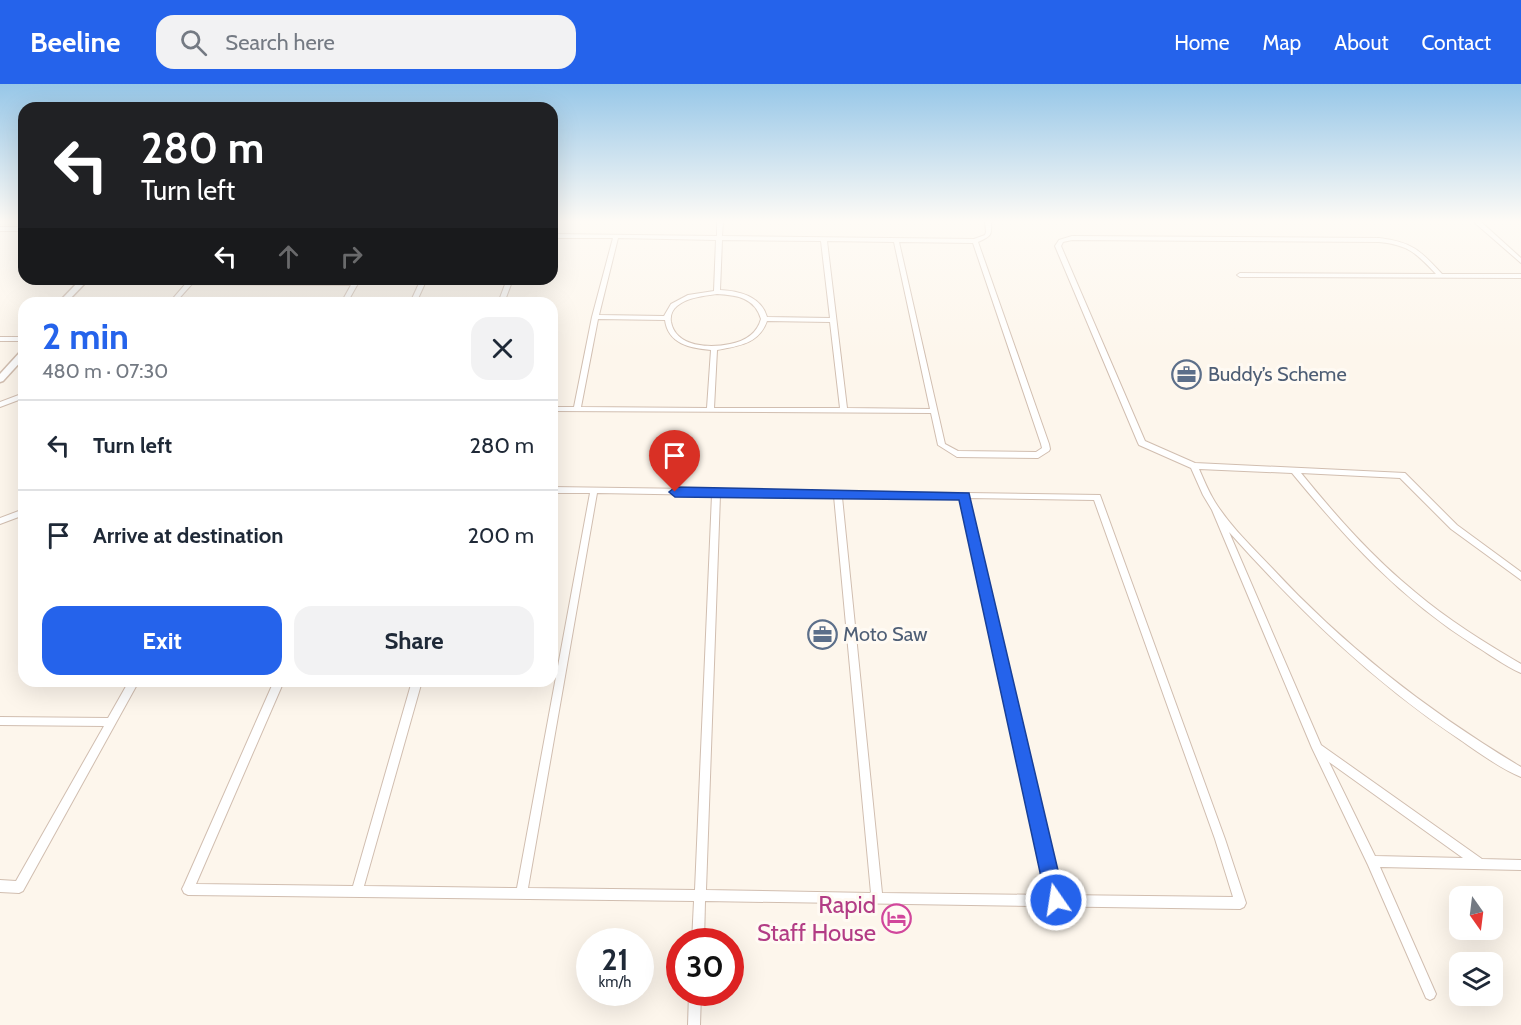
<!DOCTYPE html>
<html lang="en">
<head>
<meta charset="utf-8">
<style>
	body { margin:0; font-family:Cabin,sans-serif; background:#f2f2f3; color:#1f2937; height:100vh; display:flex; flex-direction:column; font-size:22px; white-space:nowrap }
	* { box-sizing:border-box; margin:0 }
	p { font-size:20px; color:#747a83 }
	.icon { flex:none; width:33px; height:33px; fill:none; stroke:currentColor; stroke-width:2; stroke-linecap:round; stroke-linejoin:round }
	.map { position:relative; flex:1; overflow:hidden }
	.sheet { position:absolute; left:18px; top:213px; width:540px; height:390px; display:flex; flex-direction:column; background:#fff; border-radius:18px; box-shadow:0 6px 24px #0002 }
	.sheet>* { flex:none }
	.guide { position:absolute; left:18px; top:18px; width:540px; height:183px; border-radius:18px; box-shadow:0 6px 24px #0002; background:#202124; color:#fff; overflow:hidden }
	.needle { width:39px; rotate:166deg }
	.controls { position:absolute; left:1449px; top:802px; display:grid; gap:12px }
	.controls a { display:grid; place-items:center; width:54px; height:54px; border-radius:12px; background:#fff; box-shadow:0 6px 24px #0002; font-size:30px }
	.speed { position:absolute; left:576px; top:844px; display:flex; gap:12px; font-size:30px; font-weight:700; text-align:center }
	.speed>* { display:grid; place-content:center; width:78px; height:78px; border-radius:50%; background:#fff; box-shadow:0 6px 24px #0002; line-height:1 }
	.speed small { font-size:15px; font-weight:400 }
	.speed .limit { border:9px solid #d22; background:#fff; color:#111 }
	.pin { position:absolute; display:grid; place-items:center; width:51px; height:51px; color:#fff; margin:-62px -26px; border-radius:50% 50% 50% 0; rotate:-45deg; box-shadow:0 0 6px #0007 }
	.pin .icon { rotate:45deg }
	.me { position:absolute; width:66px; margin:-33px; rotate:347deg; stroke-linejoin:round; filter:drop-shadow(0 0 4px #0008) }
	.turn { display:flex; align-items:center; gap:21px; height:126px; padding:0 24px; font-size:27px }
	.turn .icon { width:78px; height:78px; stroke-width:2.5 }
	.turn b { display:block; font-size:42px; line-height:51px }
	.lanes { display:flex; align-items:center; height:57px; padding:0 24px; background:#0003; justify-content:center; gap:30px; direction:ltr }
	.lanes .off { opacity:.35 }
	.round { display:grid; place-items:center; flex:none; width:63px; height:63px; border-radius:18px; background:#f2f2f3 }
	.overview { display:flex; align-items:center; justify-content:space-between; height:102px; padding:0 24px }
	h1 { font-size:36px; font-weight:700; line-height:45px; color:#2563eb }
	.action { display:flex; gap:12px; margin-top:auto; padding:12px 24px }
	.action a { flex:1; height:69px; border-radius:18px; background:#2563eb; color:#fff; font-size:24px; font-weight:700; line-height:69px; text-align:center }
	.action a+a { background:#f2f2f3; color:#1f2937 }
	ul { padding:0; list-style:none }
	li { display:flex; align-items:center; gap:18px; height:90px; padding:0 24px; border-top:2px solid #e0e1e3 }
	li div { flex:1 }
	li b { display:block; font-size:22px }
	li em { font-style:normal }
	header { display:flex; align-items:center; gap:36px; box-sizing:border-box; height:84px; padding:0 30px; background:#2563eb; color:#fff }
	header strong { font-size:28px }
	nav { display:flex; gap:33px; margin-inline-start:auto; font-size:21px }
	.search { width:420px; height:54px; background:#f2f2f3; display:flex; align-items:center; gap:15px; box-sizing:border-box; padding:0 21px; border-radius:18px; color:#747a83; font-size:22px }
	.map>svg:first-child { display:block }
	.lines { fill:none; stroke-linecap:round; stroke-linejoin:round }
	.minor-casing { stroke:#d1beb0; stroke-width:2 }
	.tertiary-casing { stroke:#d1beb0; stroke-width:3 }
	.minor { fill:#fff; fill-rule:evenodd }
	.tertiary { fill:#fff; fill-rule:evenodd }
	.route { fill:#2563eb; stroke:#184099; stroke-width:1.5 }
	.labels { text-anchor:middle; stroke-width:6; stroke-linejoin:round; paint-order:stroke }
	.service-label { font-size:20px; fill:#4e5e75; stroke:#fffaf3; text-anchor:start }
	.near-hotel-label { font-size:24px; fill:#b23c85; stroke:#fffaf3; text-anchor:end }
</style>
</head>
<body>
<header>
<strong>Beeline</strong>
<div class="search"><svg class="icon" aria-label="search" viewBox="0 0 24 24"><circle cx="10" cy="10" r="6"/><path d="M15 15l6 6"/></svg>Search here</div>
<nav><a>Home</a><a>Map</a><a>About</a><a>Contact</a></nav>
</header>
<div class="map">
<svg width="1521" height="941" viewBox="0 0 1521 941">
	<rect width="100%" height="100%" fill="#fdf6ec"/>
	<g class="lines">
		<defs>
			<g id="minor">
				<path d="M 717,137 L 723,137 L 722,152 L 974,155 L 985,151 L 986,148 L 985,137 L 991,137 C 992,152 991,152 978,158 L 1049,360 L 1050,365 L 1049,367 L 1038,374 L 957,373 L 938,361 L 931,329 L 552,327 L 552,323 L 574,323 L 592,233 L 613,154 L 552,154 L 552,150 L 717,152 ZM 618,154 L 716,156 L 714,207 L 688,211 L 671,220 L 664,232 L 599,231 ZM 722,156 L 821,157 L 830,234 L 767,233 C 761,212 739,207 720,206 ZM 827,157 L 894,158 L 930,325 L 847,324 ZM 899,158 L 973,159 L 1041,360 L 1042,364 L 1036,368 L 958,367 L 945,360 ZM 717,210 C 737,211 755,214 761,235 C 757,250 745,257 730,260 C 711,264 676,264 671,238 C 670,232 672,226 677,222 C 688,213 704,212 717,210 ZM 598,235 L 665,236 C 668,260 690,264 711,266 L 707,324 L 581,323 ZM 767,237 L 830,238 L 840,324 L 714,324 L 717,266 C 738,262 759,260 767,237 Z"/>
				<path d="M 1475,137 L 1480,137 L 1521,174 L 1521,179 L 1475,139 Z"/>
				<rect x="0" y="143" width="24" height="4"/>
				<path d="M 1072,152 L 1379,154 C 1412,158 1420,166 1442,190 L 1521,190 L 1521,194 L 1240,193 L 1237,191 L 1240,189 L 1436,190 C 1416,169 1409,161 1379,158 L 1072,156 L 1063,158 L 1061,162 L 1145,357 L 1195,379 L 1405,389 L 1457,441 L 1521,488 L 1521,496 L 1451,445 L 1400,394 L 1301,389 C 1336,432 1372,473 1415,508 C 1448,536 1484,558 1521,580 L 1521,589 C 1505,582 1489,570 1474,561 C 1399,513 1348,457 1292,389 L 1199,385 C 1204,396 1208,407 1215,418 C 1230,442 1252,463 1272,484 C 1344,562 1429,628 1521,683 L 1521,693 C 1499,684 1478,668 1459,655 C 1372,597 1298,525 1229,448 L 1321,661 L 1482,775 L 1521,776 L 1521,786 L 1380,783 L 1436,910 L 1434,914 L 1430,916 L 1426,914 L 1368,781 L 1312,664 L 1212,426 L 1203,411 L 1191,384 L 1139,361 L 1138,359 L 1055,162 L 1059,156 ZM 1329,678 L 1463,774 L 1375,772 Z"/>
				<path d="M 355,195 L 360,196 L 347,219 L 341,219 L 351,201 L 192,200 L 175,219 L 169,219 L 188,197 L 190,196 L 353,197 Z"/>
				<path d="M 421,195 L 427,195 L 416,219 L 410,219 Z"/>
				<path d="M 507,195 L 513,195 L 504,219 L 498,219 Z"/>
				<rect x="0" y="253" width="24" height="4"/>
				<path d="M 24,309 L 24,314 L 0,323 L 0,318 Z"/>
				<path d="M 552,403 L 1100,411 L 1225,755 L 1246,819 L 1244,823 L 1240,825 L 705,817 L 704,858 L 692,858 L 694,817 L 188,811 L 184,809 L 182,805 L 184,801 L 274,597 L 284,597 L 196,800 L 353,802 L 412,597 L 422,597 L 364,802 L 517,804 L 590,409 L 552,409 ZM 597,409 L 712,411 L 695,806 L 528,804 ZM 720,411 L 834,412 L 871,809 L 706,806 ZM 842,413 L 961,414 L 1049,811 L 882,809 ZM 968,414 L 1094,416 L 1215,755 L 1233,813 L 1060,811 Z"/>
				<path d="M 24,425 L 24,431 L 0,440 L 0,434 Z"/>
				<path d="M 129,597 L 139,597 L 23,807 L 19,809 L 0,808 L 0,796 L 16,797 L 104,642 L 0,641 L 0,633 L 108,634 Z"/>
				<path d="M 689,909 L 701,909 L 700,941 L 688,941 Z"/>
			</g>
			<g id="tertiary">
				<path d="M 81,195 L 89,195 L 66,219 L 58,219 Z"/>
				<path d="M 24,266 L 24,274 L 3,297 L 0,298 L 0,290 L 21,267 Z"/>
			</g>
		</defs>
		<use href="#minor" class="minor-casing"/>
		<use href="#tertiary" class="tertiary-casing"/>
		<use href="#minor" class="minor"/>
		<use href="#tertiary" class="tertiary"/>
	</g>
	<linearGradient id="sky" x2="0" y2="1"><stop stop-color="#97c7e8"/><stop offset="0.51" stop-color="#fefbf6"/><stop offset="1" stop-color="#fefbf6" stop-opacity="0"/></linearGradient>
	<rect width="1521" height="269" fill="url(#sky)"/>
	<path class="route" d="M 675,403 L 969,409 L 1065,816 L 1062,823 L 1056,825 L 1049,823 L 1046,816 L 959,416 L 675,413 L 669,408 Z"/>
	<defs>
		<symbol id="office-ring" viewBox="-11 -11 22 22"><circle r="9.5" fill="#fffaf3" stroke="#5c6f8a" stroke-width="1.5"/><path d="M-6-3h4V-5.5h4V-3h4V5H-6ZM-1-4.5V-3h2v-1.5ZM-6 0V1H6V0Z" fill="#5c6f8a"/></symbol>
		<symbol id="hotel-ring" viewBox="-11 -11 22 22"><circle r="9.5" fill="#fffaf3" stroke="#d1479c" stroke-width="1.5"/><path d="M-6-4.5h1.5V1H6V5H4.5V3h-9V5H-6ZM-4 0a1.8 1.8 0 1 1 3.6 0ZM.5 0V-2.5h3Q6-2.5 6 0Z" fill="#d1479c"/></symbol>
	</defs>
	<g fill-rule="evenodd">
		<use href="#office-ring" x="1170" y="274" width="33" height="33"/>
		<use href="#office-ring" x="806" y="534" width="33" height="33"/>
		<use href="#hotel-ring" x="880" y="818" width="33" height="33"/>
	</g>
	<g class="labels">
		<g class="service-label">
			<text x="1208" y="297">Buddy’s Scheme</text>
			<text x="843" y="557">Moto Saw</text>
		</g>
		<g class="near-hotel-label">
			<text x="876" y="829">Rapid<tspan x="876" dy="28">Staff House</tspan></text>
		</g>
	</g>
</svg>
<div class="controls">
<a><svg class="needle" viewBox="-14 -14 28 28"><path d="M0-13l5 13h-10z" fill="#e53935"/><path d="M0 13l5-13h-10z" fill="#747a83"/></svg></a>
<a><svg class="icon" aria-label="layers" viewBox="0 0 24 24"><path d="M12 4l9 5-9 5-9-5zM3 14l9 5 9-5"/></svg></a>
</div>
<div class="speed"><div>21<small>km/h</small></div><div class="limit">30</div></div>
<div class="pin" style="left:675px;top:408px;background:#d93025"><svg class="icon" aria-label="arrive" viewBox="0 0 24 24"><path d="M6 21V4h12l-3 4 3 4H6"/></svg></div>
<svg class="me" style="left:1056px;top:816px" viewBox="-20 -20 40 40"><circle r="17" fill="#2563eb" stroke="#fff" stroke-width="3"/><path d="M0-11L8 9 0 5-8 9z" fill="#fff"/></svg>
<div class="guide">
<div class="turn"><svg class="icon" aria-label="left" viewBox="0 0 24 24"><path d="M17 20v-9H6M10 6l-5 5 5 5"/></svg><div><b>280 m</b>Turn left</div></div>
<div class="lanes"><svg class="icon" aria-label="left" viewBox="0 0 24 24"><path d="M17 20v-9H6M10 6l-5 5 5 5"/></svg><svg class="icon off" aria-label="ahead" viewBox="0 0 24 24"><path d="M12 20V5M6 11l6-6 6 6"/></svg><svg class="icon off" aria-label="right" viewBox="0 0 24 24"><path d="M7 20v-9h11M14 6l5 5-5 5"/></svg></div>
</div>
<section class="sheet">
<div class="overview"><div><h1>2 min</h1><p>480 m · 07:30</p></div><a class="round"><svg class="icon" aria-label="close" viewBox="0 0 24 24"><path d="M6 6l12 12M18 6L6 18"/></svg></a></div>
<ul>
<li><svg class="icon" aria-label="left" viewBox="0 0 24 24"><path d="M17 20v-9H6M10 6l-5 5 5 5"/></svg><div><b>Turn left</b></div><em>280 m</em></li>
<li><svg class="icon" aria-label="arrive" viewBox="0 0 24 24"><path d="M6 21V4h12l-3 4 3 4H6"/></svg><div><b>Arrive at destination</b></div><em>200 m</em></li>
</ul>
<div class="action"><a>Exit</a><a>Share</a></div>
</section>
</div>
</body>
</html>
